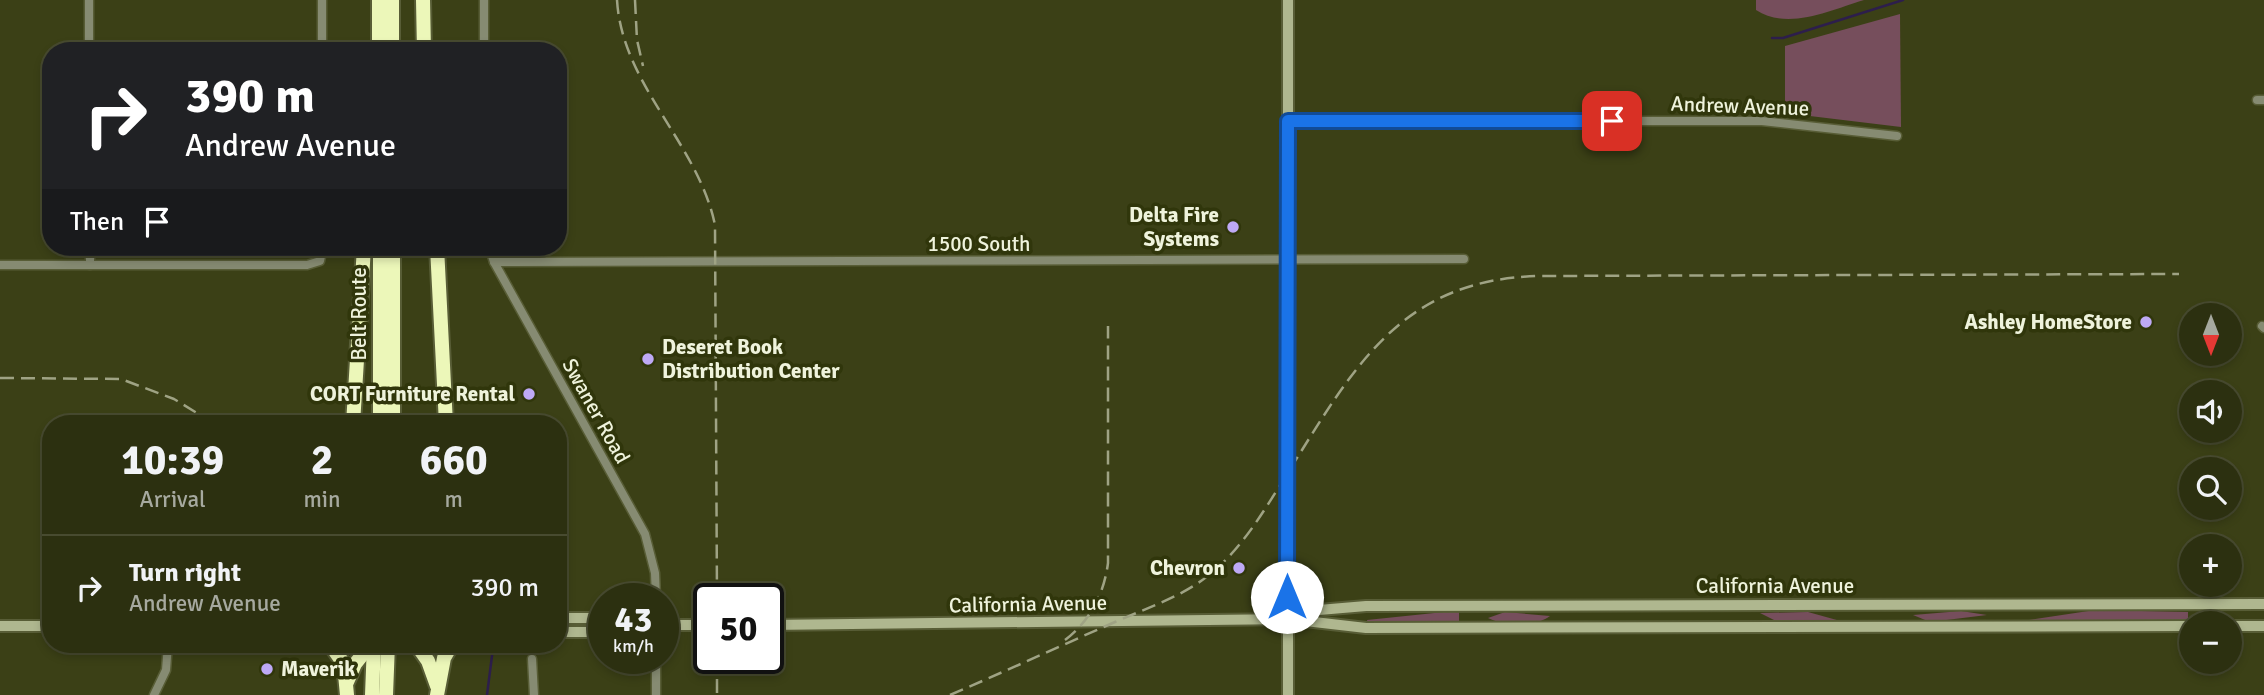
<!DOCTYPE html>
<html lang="en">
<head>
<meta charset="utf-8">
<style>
	body { margin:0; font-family:Signika,sans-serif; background:#383c1e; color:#f1f3f6; height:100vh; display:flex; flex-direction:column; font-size:26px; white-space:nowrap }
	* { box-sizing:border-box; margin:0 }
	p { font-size:23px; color:#a6a99f }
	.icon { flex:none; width:38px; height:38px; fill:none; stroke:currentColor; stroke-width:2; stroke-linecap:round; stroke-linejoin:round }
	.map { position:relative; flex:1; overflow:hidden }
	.details { position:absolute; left:42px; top:415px; width:525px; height:238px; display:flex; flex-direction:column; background:#2c3010; border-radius:28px; box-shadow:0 4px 10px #0003,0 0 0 2px #484b30 }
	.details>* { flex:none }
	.hud { position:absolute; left:42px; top:42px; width:525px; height:214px; border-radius:28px; box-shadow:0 4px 10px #0003,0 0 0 2px #484b30; background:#202124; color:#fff; overflow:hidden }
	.needle { width:46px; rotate:180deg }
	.fabs { position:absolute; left:2179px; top:303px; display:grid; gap:14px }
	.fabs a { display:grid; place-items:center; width:63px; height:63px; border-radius:50%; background:#2c3010; box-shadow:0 4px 10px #0003,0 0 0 2px #484b30; font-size:35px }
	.speed { position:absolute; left:588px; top:583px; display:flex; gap:14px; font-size:35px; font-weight:700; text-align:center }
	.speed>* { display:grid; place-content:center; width:91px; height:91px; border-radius:50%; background:#2c3010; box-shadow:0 4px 10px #0003,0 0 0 2px #484b30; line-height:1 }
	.speed small { font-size:18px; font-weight:400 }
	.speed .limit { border:4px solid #111; border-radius:10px; background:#fff; color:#111 }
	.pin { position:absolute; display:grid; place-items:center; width:60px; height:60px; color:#fff; margin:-30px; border-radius:14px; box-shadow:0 4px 10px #0006 }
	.me { position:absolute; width:77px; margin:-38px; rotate:0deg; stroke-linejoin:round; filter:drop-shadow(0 0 5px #0008) }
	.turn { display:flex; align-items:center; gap:24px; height:147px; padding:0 28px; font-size:32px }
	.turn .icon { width:91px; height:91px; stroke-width:2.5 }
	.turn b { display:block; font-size:49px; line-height:60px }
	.then { display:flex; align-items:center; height:66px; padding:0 28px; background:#0003; gap:14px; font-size:26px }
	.eta { display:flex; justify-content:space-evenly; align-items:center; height:119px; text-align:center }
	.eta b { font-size:42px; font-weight:800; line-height:49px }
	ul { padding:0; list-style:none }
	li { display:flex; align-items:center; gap:21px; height:105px; padding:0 28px; border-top:2px solid #484b30 }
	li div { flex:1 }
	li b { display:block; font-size:26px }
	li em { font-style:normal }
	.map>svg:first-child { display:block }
	.green { fill:#764e5c }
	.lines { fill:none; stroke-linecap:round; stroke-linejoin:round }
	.stream { stroke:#2d1e4c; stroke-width:2.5 }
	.street-casing { stroke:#585d36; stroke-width:11 }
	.secondary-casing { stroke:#585d36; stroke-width:14 }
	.highway-casing { stroke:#585d36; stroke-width:18 }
	.street { stroke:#868b72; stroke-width:8 }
	.secondary { stroke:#afb78f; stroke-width:10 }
	.highway { stroke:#ecf7b9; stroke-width:14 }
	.rail { stroke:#9fa384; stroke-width:2.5; stroke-dasharray:14 7; stroke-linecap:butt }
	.route-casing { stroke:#114b97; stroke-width:18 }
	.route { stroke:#1a73e8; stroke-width:12 }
	.poi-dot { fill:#bea9f5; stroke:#30360b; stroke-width:2.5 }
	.labels { text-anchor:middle; stroke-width:7; stroke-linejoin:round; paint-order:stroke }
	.street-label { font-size:21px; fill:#eff3dc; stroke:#30360b }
	.poi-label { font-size:21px; font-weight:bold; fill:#eff3dc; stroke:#30360b; text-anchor:end }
</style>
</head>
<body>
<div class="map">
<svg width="2264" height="695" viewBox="0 0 2264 695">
	<rect width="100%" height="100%" fill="#3b4016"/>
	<g class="green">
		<path d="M 1756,0 L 1864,0 C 1831,10 1788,31 1756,10 Z"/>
		<path d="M 1900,14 L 1901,127 L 1785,113 L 1785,46 Z"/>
		<path d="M 2095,610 L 2188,612 L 2188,620 L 2029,620 Z"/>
		<path d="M 1961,611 L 1987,615 L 1930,622 L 1913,615 Z"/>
		<path d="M 1444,612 L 1459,612 L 1459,623 L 1368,624 L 1367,620 Z"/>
		<path d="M 1505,612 L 1550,616 C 1538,626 1503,626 1488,618 Z"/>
		<path d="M 1808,612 L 1844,622 L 1778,622 L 1760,613 Z"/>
	</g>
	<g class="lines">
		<g class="stream">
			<path d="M 1772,38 L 1783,38 L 1903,0"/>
			<path d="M 487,695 L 493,648"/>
		</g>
		<defs>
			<g id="street">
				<path d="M 89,0 L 89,51"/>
				<path d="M 322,0 L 322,51"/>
				<path d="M 484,51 L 484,0"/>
				<path d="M 2257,100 L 2264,100"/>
				<path d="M 1288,121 L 1762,121 L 1897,136"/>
				<path d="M 90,247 L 90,265"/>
				<path d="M 489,247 L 494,262 L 645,534 L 655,573 L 656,598"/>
				<path d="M 494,262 L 1464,259"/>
				<path d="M 0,265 L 307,265 L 320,261 L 323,247"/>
				<path d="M 2262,326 L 2264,328"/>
				<path d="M 532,659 L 534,695"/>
				<path d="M 154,695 L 166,670 L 168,644"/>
				<path d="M 656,695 L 656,658"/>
			</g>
			<g id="secondary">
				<path d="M 1288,0 L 1288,695"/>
				<path d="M 558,618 L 604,618"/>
				<path d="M 1290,618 L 1319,610 L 1366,606 L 2264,604"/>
				<path d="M 663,625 L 709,625"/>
				<path d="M 768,625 L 1288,619 L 1366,628 L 2191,626"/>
				<path d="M 0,626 L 51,626"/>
				<path d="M 2230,626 L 2264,626"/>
				<path d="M 558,632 L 604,632"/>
			</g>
			<g id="highway">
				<path d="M 423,0 L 424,51"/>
				<path d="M 379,51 L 379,0"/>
				<path d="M 392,51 L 392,0"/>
				<path d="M 437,247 L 446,424"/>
				<path d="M 353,424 L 364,247"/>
				<path d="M 380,424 L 380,247"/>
				<path d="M 393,424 L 393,247"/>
				<path d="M 330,644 L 344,664 L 347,695"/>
				<path d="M 416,644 L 428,661 L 437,686"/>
				<path d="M 347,682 L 355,664 L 371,644"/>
				<path d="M 372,695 L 374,644"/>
				<path d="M 386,695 L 388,644"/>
				<path d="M 437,695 L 444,658 L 452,644"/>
			</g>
		</defs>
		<use href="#street" class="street-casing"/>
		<use href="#secondary" class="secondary-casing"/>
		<use href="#highway" class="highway-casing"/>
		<use href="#street" class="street"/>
		<use href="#secondary" class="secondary"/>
		<use href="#highway" class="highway"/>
		<g class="rail">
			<path d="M 617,0 C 622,85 698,143 715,225 L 717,598"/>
			<path d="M 635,0 L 637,40 L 643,66"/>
			<path d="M 0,378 L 121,379 L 174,399 L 215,424"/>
			<path d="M 1065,640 C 1090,621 1104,594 1108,563 L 1108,326"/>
			<path d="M 717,658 L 717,695"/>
			<path d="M 950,695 C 1006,671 1060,646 1115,622 C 1149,607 1185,596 1214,571 C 1245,544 1265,509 1287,474 C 1353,369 1400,279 1539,276 L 2179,274"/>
		</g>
	</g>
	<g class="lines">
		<defs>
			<path id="route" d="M 1287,597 L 1288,121 L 1612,121"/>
		</defs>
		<use href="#route" class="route-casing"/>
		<use href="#route" class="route"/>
	</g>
	<g class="poi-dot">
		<circle cx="1233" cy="227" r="7"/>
		<circle cx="2146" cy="322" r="7"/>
		<circle cx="648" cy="359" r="7"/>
		<circle cx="529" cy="394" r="7"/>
		<circle cx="1239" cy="568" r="7"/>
		<circle cx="267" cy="669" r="7"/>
	</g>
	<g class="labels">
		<g class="street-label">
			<text transform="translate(1740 106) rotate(2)" y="7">Andrew Avenue</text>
			<text x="979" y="251">1500 South</text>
			<text transform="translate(359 314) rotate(-90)" y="7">Belt Route</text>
			<text transform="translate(596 411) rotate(61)" y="7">Swaner Road</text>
			<text x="1775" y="593">California Avenue</text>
			<text transform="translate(1028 604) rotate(-1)" y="7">California Avenue</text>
		</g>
		<g class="poi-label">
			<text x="1219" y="222">Delta Fire<tspan x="1219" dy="24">Systems</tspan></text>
			<text x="2132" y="329">Ashley HomeStore</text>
			<text x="662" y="354" text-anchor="start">Deseret Book<tspan x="662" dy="24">Distribution Center</tspan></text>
			<text x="515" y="401">CORT Furniture Rental</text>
			<text x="1225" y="575">Chevron</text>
			<text x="281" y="676" text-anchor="start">Maverik</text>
		</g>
	</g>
</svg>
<div class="fabs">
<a><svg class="needle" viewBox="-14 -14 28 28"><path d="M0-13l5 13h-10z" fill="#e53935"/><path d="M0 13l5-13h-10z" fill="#a6a99f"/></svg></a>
<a><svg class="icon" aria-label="sound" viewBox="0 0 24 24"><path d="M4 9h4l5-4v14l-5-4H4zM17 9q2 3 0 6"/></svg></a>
<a><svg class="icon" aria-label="search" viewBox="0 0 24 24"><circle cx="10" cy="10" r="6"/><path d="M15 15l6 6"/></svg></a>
<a>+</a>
<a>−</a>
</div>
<div class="speed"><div>43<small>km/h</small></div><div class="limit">50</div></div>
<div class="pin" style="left:1612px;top:121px;background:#d93025"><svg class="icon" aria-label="arrive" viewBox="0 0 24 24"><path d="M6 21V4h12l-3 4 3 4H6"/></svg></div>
<svg class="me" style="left:1287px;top:597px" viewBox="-20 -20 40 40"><circle r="19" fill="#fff"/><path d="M0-13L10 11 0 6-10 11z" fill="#1a73e8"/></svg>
<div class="hud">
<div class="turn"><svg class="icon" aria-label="right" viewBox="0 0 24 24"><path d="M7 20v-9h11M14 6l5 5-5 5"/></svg><div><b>390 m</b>Andrew Avenue</div></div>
<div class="then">Then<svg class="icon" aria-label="arrive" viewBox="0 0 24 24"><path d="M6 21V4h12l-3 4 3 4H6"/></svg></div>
</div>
<section class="details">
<div class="eta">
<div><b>10:39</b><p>Arrival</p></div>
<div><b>2</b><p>min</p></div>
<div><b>660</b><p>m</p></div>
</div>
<ul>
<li><svg class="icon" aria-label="right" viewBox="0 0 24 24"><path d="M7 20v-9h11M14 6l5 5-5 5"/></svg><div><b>Turn right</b><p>Andrew Avenue</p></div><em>390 m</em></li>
</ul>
</section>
</div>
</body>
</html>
